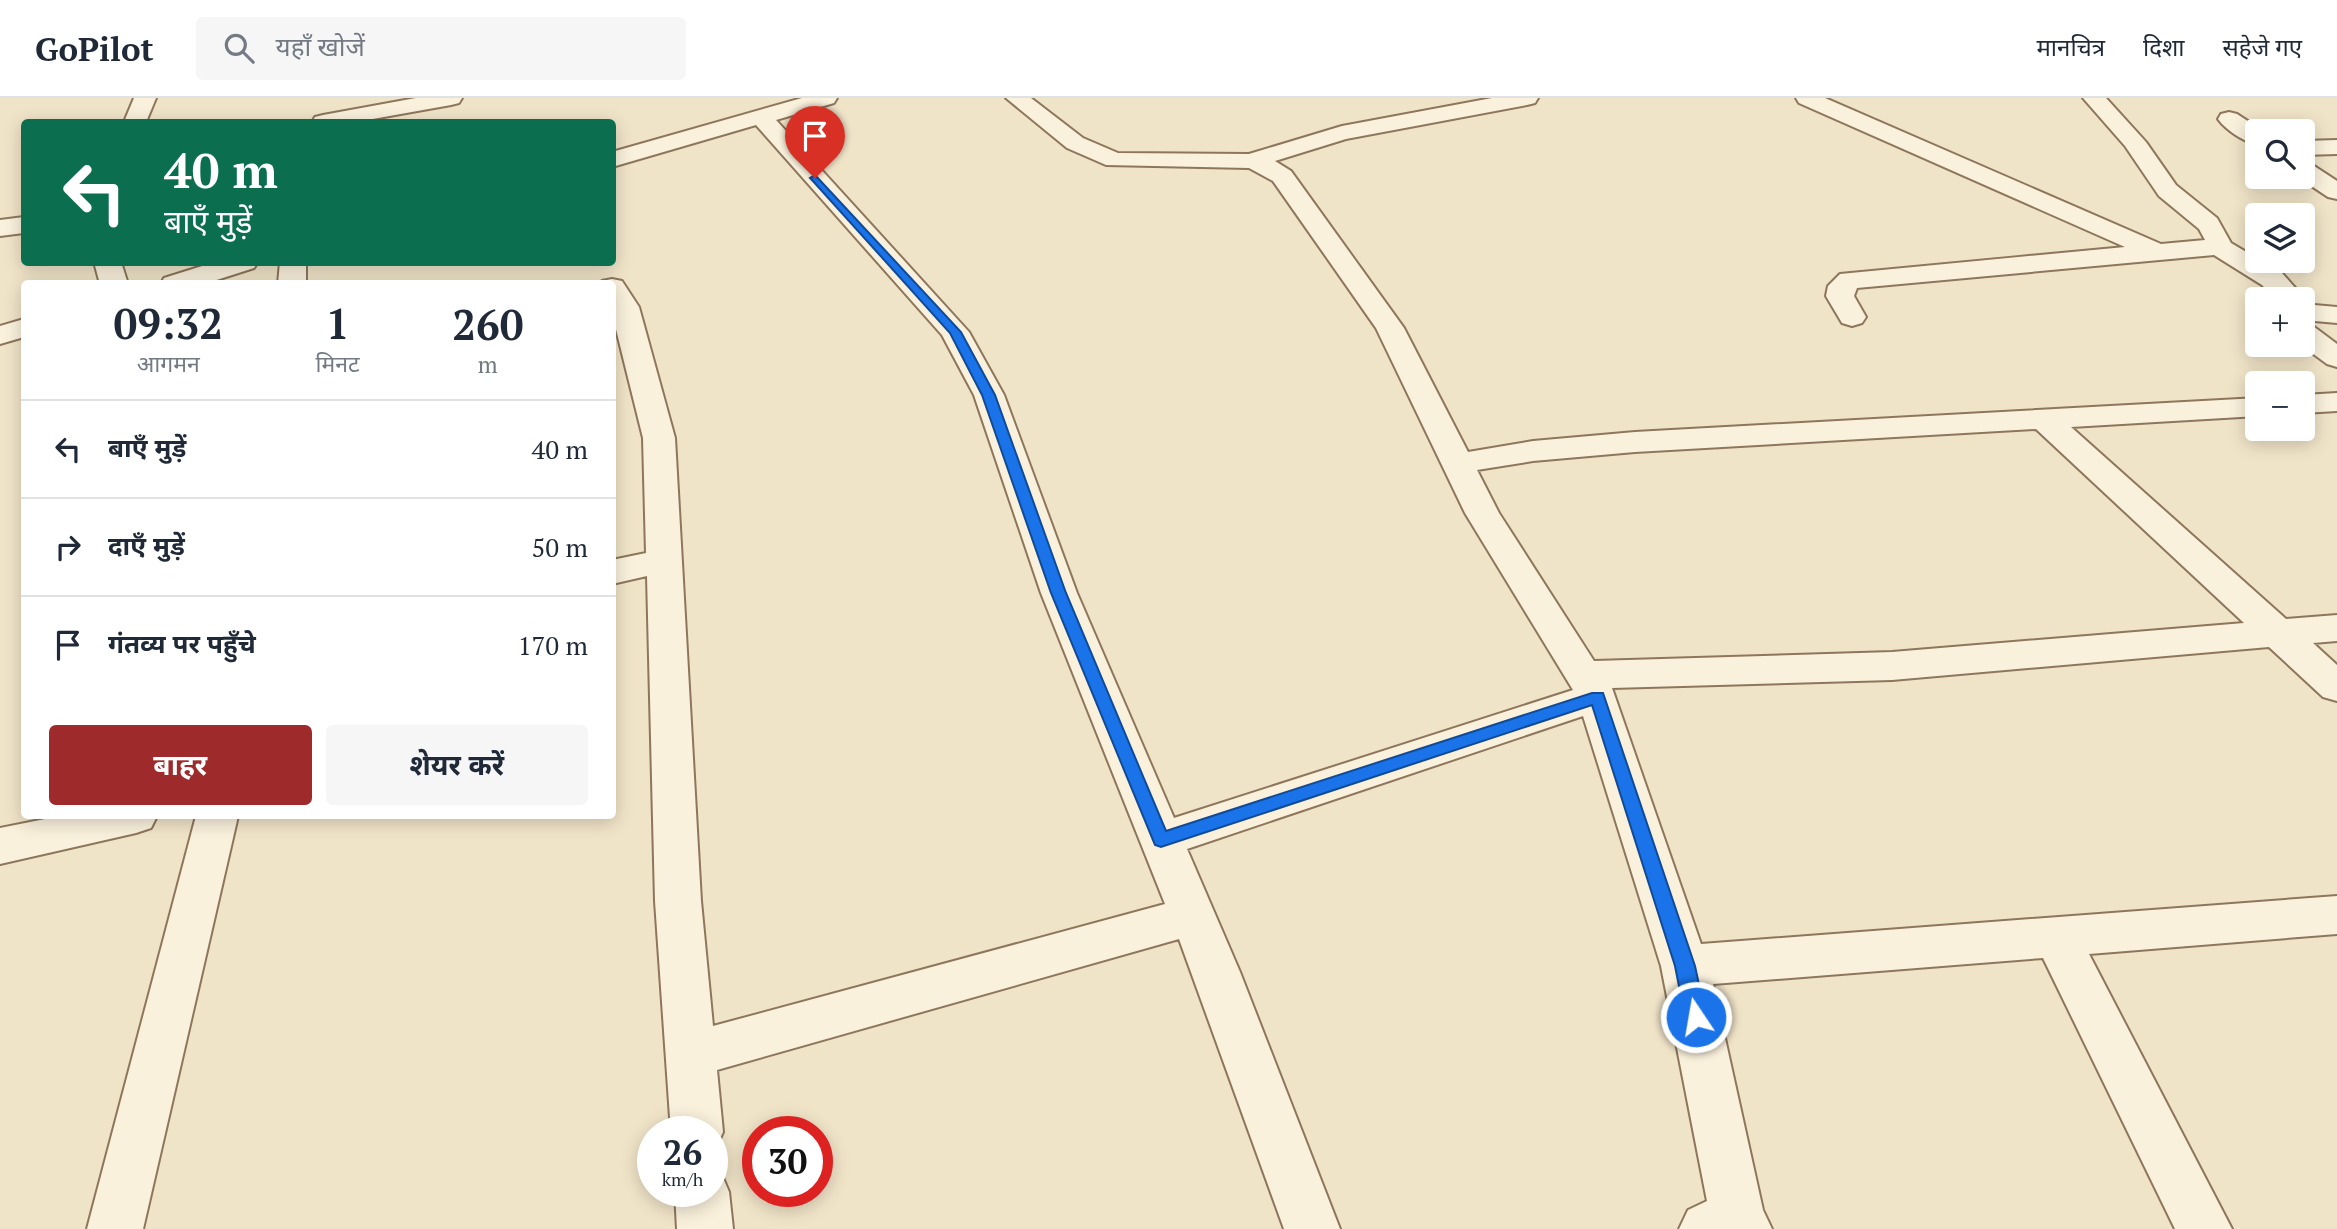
<!DOCTYPE html>
<html lang="hi">
<head>
<meta charset="utf-8">
<style>
	body { margin:0; font-family:"PT Serif","Noto Sans Devanagari",serif; background:#f6f6f7; color:#1f2937; height:100vh; display:flex; flex-direction:column; font-size:26px; white-space:nowrap }
	* { box-sizing:border-box; margin:0 }
	p { font-size:23px; color:#747a83 }
	.icon { flex:none; width:38px; height:38px; fill:none; stroke:currentColor; stroke-width:2; stroke-linecap:round; stroke-linejoin:round }
	.map { position:relative; flex:1; overflow:hidden }
	.drawer { position:absolute; left:21px; top:182px; width:595px; height:539px; display:flex; flex-direction:column; background:#fff; border-radius:7px; box-shadow:0 4px 18px #0003 }
	.drawer>* { flex:none }
	.banner { position:absolute; left:21px; top:21px; width:595px; height:147px; border-radius:7px; box-shadow:0 4px 18px #0003; background:#0b6e4f; color:#fff; overflow:hidden }
	.buttons { position:absolute; left:2245px; top:21px; display:grid; gap:14px }
	.buttons a { display:grid; place-items:center; width:70px; height:70px; border-radius:7px; background:#fff; box-shadow:0 4px 18px #0003; font-size:35px }
	.speed { position:absolute; left:637px; top:1018px; display:flex; gap:14px; font-size:35px; font-weight:700; text-align:center }
	.speed>* { display:grid; place-content:center; width:91px; height:91px; border-radius:50%; background:#fff; box-shadow:0 4px 18px #0003; line-height:1 }
	.speed small { font-size:18px; font-weight:400 }
	.speed .limit { border:10px solid #d22; background:#fff; color:#111 }
	.pin { position:absolute; display:grid; place-items:center; width:60px; height:60px; color:#fff; margin:-72px -30px; border-radius:50% 50% 50% 0; rotate:-45deg; box-shadow:0 0 7px #0007 }
	.pin .icon { rotate:45deg }
	.me { position:absolute; width:77px; margin:-38px; rotate:348deg; stroke-linejoin:round; filter:drop-shadow(0 0 5px #0008) }
	.turn { display:flex; align-items:center; gap:24px; height:147px; padding:0 28px; font-size:32px }
	.turn .icon { width:91px; height:91px; stroke-width:2.5 }
	.turn b { display:block; font-size:49px; line-height:60px }
	.eta { display:flex; justify-content:space-evenly; align-items:center; height:119px; text-align:center }
	.eta b { font-size:42px; font-weight:700; line-height:49px }
	.cta { display:flex; gap:14px; margin-top:auto; padding:14px 28px }
	.cta a { flex:1; height:80px; border-radius:7px; background:#9e2a2b; color:#fff; font-size:28px; font-weight:700; line-height:80px; text-align:center }
	.cta a+a { background:#f6f6f7; color:#1f2937 }
	ul { padding:0; list-style:none }
	li { display:flex; align-items:center; gap:21px; height:98px; padding:0 28px; border-top:2px solid #e0e1e3 }
	li div { flex:1 }
	li b { display:block; font-size:26px }
	li em { font-style:normal }
	header { display:flex; align-items:center; gap:42px; box-sizing:border-box; height:98px; padding:0 35px; background:#fff; border-bottom:2px solid #e0e1e3 }
	header strong { font-size:33px }
	nav { display:flex; gap:38px; margin-inline-start:auto; font-size:24px }
	.search { width:490px; height:63px; background:#f6f6f7; display:flex; align-items:center; gap:18px; box-sizing:border-box; padding:0 24px; border-radius:7px; color:#747a83; font-size:26px }
	.map>svg:first-child { display:block }
	.lines { fill:none; stroke-linecap:round; stroke-linejoin:round }
	.minor-casing { stroke:#8d765c; stroke-width:4 }
	.minor { fill:#faf1dc; fill-rule:evenodd }
	.route { fill:#1a73e8; stroke:#114b97; stroke-width:2 }
</style>
</head>
<body>
<header>
<strong>GoPilot</strong>
<div class="search"><svg class="icon" aria-label="search" viewBox="0 0 24 24"><circle cx="10" cy="10" r="6"/><path d="M15 15l6 6"/></svg>यहाँ खोजें</div>
<nav><a>मानचित्र</a><a>दिशा</a><a>सहेजे गए</a></nav>
</header>
<div class="map">
<svg width="2337" height="1131" viewBox="0 0 2337 1131">
	<rect width="100%" height="100%" fill="#f0e4c8"/>
	<g class="lines">
		<defs>
			<g id="minor">
				<path d="M 134,0 L 156,0 L 146,24 L 124,24 Z"/>
				<path d="M 416,0 L 462,0 L 459,5 L 451,7 L 356,24 L 312,24 L 315,19 L 323,17 Z"/>
				<path d="M 802,0 L 837,0 L 834,5 L 776,22 L 969,234 L 1004,297 L 1077,495 L 1174,720 L 1573,592 L 1465,415 L 1376,230 L 1273,83 L 1249,70 L 1106,67 L 1067,50 L 1006,0 L 1031,0 L 1083,40 L 1118,55 L 1249,56 L 1342,28 L 1492,0 L 1538,0 L 1535,5 L 1527,7 L 1346,41 L 1275,63 L 1291,73 L 1404,230 L 1468,354 L 1533,343 L 1635,334 L 2258,300 L 2258,318 L 2071,329 L 2286,521 L 2337,517 L 2337,543 L 2313,545 L 2337,567 L 2337,603 L 2323,599 L 2269,549 L 1892,582 L 1612,590 L 1701,846 L 2337,798 L 2337,836 L 2089,856 L 2232,1131 L 2175,1131 L 2043,860 L 1713,886 L 1763,1112 L 1772,1131 L 1679,1131 L 1688,1112 L 1707,1103 L 1661,868 L 1583,618 L 1187,751 L 1240,874 L 1340,1131 L 1284,1131 L 1179,841 L 717,972 L 723,1034 L 715,1052 L 712,1053 L 712,1034 L 671,1034 L 655,803 L 647,478 L 612,486 L 612,462 L 646,455 L 643,340 L 612,215 L 612,186 L 601,186 L 602,183 L 612,181 L 622,183 L 639,209 L 675,340 L 701,803 L 713,928 L 1165,806 L 1041,495 L 974,297 L 942,237 L 756,27 L 612,69 L 612,54 ZM 2036,331 L 2244,525 L 1892,554 L 1594,563 L 1499,415 L 1477,372 L 1533,363 L 1635,354 Z"/>
				<path d="M 1796,0 L 1825,0 L 2161,146 L 2205,142 L 2199,131 L 2159,98 L 2125,48 L 2083,0 L 2106,0 L 2146,44 L 2176,87 L 2217,120 L 2231,145 L 2282,175 L 2305,201 L 2303,204 L 2303,201 L 2276,201 L 2262,187 L 2214,157 L 1857,190 L 1854,198 L 1866,219 L 1862,225 L 1852,228 L 1842,225 L 1826,198 L 1828,188 L 1840,176 L 2125,149 L 1799,5 Z"/>
				<path d="M 2229,14 L 2237,16 L 2263,33 L 2258,33 L 2258,47 C 2244,44 2226,32 2218,21 L 2221,16 Z"/>
				<path d="M 2337,42 L 2337,56 L 2303,57 L 2303,43 Z"/>
				<path d="M 2303,64 L 2311,66 L 2337,83 L 2337,101 L 2328,99 L 2298,79 L 2303,79 Z"/>
				<path d="M 24,119 L 24,135 L 0,138 L 0,122 Z"/>
				<path d="M 94,164 L 121,164 L 128,186 L 100,186 Z"/>
				<path d="M 215,164 L 258,164 L 254,170 L 204,186 L 161,186 L 164,180 Z"/>
				<path d="M 280,164 L 306,164 L 306,186 L 278,186 Z"/>
				<path d="M 2303,206 L 2337,209 L 2337,225 L 2303,222 Z"/>
				<path d="M 24,221 L 24,239 L 0,246 L 0,228 Z"/>
				<path d="M 2303,225 L 2313,228 L 2337,246 L 2337,269 L 2327,266 L 2301,247 Z"/>
				<path d="M 2337,295 L 2337,313 L 2303,315 L 2303,297 Z"/>
				<path d="M 60,718 L 157,718 L 151,730 L 136,735 L 0,766 L 0,730 Z"/>
				<path d="M 196,718 L 238,718 L 143,1131 L 87,1131 Z"/>
				<path d="M 712,1071 L 721,1075 L 729,1094 L 733,1131 L 677,1131 L 675,1094 L 712,1094 Z"/>
			</g>
		</defs>
		<use href="#minor" class="minor-casing"/>
		<use href="#minor" class="minor"/>
	</g>
	<path class="route" d="M 815,77 L 961,234 L 995,297 L 1066,495 L 1166,733 L 1592,595 L 1603,595 L 1695,868 L 1706,919 L 1703,925 L 1696,928 L 1688,925 L 1685,919 L 1675,868 L 1592,607 L 1161,749 L 1155,747 L 1051,495 L 982,297 L 950,235 L 812,82 L 810,80 Z"/>
</svg>
<div class="buttons">
<a><svg class="icon" aria-label="search" viewBox="0 0 24 24"><circle cx="10" cy="10" r="6"/><path d="M15 15l6 6"/></svg></a>
<a><svg class="icon" aria-label="layers" viewBox="0 0 24 24"><path d="M12 4l9 5-9 5-9-5zM3 14l9 5 9-5"/></svg></a>
<a>+</a>
<a>−</a>
</div>
<div class="speed"><div>26<small>km/h</small></div><div class="limit">30</div></div>
<div class="pin" style="left:815px;top:80px;background:#d93025"><svg class="icon" aria-label="arrive" viewBox="0 0 24 24"><path d="M6 21V4h12l-3 4 3 4H6"/></svg></div>
<svg class="me" style="left:1696px;top:919px" viewBox="-20 -20 40 40"><circle r="17" fill="#1a73e8" stroke="#fff" stroke-width="3"/><path d="M0-11L8 9 0 5-8 9z" fill="#fff"/></svg>
<div class="banner">
<div class="turn"><svg class="icon" aria-label="left" viewBox="0 0 24 24"><path d="M17 20v-9H6M10 6l-5 5 5 5"/></svg><div><b>40 m</b>बाएँ मुड़ें</div></div>
</div>
<section class="drawer">
<div class="eta">
<div><b>09:32</b><p>आगमन</p></div>
<div><b>1</b><p>मिनट</p></div>
<div><b>260</b><p>m</p></div>
</div>
<ul>
<li><svg class="icon" aria-label="left" viewBox="0 0 24 24"><path d="M17 20v-9H6M10 6l-5 5 5 5"/></svg><div><b>बाएँ मुड़ें</b></div><em>40 m</em></li>
<li><svg class="icon" aria-label="right" viewBox="0 0 24 24"><path d="M7 20v-9h11M14 6l5 5-5 5"/></svg><div><b>दाएँ मुड़ें</b></div><em>50 m</em></li>
<li><svg class="icon" aria-label="arrive" viewBox="0 0 24 24"><path d="M6 21V4h12l-3 4 3 4H6"/></svg><div><b>गंतव्य पर पहुँचे</b></div><em>170 m</em></li>
</ul>
<div class="cta"><a>बाहर</a><a>शेयर करें</a></div>
</section>
</div>
</body>
</html>
